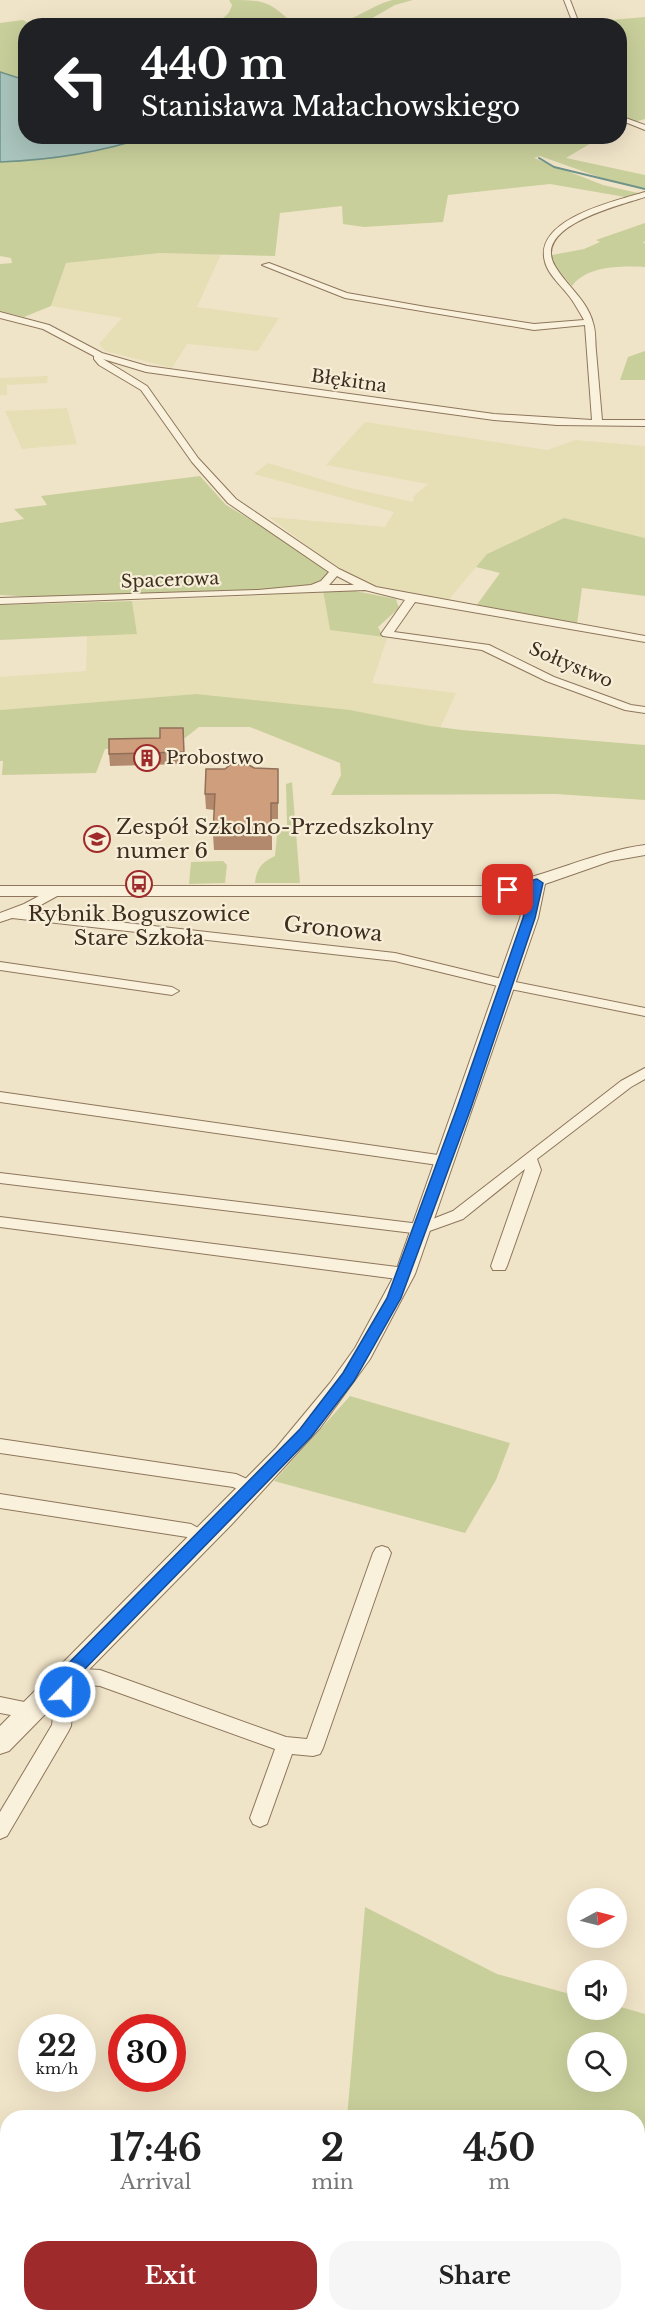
<!DOCTYPE html>
<html lang="en">
<head>
<meta charset="utf-8">
<style>
	body { margin:0; font-family:"Libre Baskerville",serif; background:#f6f6f6; color:#222; height:100vh; display:flex; flex-direction:column; font-size:22px; white-space:nowrap }
	* { box-sizing:border-box; margin:0 }
	p { font-size:20px; color:#767676 }
	.icon { flex:none; width:33px; height:33px; fill:none; stroke:currentColor; stroke-width:2; stroke-linecap:round; stroke-linejoin:round }
	.map { position:relative; flex:1; overflow:hidden }
	.drawer { position:absolute; left:0px; top:2110px; width:645px; height:212px; display:flex; flex-direction:column; background:#fff; border-radius:24px 24px 0 0; box-shadow:0 6px 24px #0002 }
	.drawer>* { flex:none }
	.banner { position:absolute; left:18px; top:18px; width:609px; height:126px; border-radius:24px; box-shadow:0 6px 24px #0002; background:#202124; color:#fff; overflow:hidden }
	.needle { width:39px; rotate:83deg }
	.fabs { position:absolute; left:567px; top:1888px; display:grid; gap:12px }
	.fabs a { display:grid; place-items:center; width:60px; height:60px; border-radius:50%; background:#fff; box-shadow:0 6px 24px #0002; font-size:30px }
	.speed { position:absolute; left:18px; top:2014px; display:flex; gap:12px; font-size:30px; font-weight:700; text-align:center }
	.speed>* { display:grid; place-content:center; width:78px; height:78px; border-radius:50%; background:#fff; box-shadow:0 6px 24px #0002; line-height:1 }
	.speed small { font-size:15px; font-weight:400 }
	.speed .limit { border:9px solid #d22; background:#fff; color:#111 }
	.pin { position:absolute; display:grid; place-items:center; width:51px; height:51px; color:#fff; margin:-26px; border-radius:12px; box-shadow:0 3px 9px #0006 }
	.me { position:absolute; width:66px; margin:-33px; rotate:23deg; stroke-linejoin:round; filter:drop-shadow(0 0 4px #0008) }
	.turn { display:flex; align-items:center; gap:21px; height:126px; padding:0 24px; font-size:27px }
	.turn .icon { width:78px; height:78px; stroke-width:2.5 }
	.turn b { display:block; font-size:42px; line-height:51px }
	.eta { display:flex; justify-content:space-evenly; align-items:center; height:102px; text-align:center }
	.eta b { font-size:36px; font-weight:700; line-height:42px }
	.cta { display:flex; gap:12px; margin-top:auto; padding:12px 24px }
	.cta a { flex:1; height:69px; border-radius:24px; background:#9e2a2b; color:#fff; font-size:24px; font-weight:700; line-height:69px; text-align:center }
	.cta a+a { background:#f6f6f6; color:#222 }
	.map>svg:first-child { display:block }
	.farmland { fill:#e6deb5 }
	.green { fill:#c9cf9b; fill-rule:evenodd }
	.water { fill:#a9c4bc; stroke:#6f938a; stroke-width:1.5 }
	.lines { fill:none; stroke-linecap:round; stroke-linejoin:round }
	.stream { stroke:#6f938a; stroke-width:2 }
	.minor-casing { stroke:#8d765c; stroke-width:2 }
	.tertiary-casing { stroke:#8d765c; stroke-width:2 }
	.minor { fill:#faf1dc; fill-rule:evenodd }
	.tertiary { fill:#faf1dc; fill-rule:evenodd }
	.wall { fill:#b2896c }
	.building { fill:#cf9f7d; stroke:#916f58; stroke-width:1.5 }
	.route { fill:#1a73e8; stroke:#114b97; stroke-width:1.5 }
	.labels { text-anchor:middle; stroke-width:4.5; stroke-linejoin:round; paint-order:stroke }
	.far-street-label { font-size:18px; fill:#3d2e20; stroke:#f7eed8 }
	.far-poi-label { font-size:18px; fill:#3d2e20; stroke:#f7eed8; text-anchor:start }
	.poi-label { font-size:21px; fill:#3d2e20; stroke:#f7eed8; text-anchor:start }
	.street-label { font-size:21px; fill:#3d2e20; stroke:#f7eed8 }
</style>
</head>
<body>
<div class="map">
<svg width="645" height="2321" viewBox="0 0 645 2321">
	<rect width="100%" height="100%" fill="#f0e4c8"/>
	<g class="farmland">
		<path d="M 160,253 L 221,254 L 197,307 L 279,318 L 258,351 L 187,344 L 172,368 L 105,351 L 99,344 L 122,318 L 51,306 L 66,263 Z"/>
		<path d="M 48,376 L 47,383 L 7,385 L 7,395 L 0,395 L 0,378 Z"/>
		<path d="M 67,408 L 77,444 L 22,449 L 5,411 Z"/>
		<path d="M 365,422 L 547,450 L 576,440 L 645,446 L 645,538 L 564,518 L 487,554 L 445,604 L 364,583 L 334,566 L 269,517 L 385,527 L 394,512 L 254,474 L 268,463 L 350,488 L 413,502 L 414,496 L 428,484 L 326,465 Z"/>
		<path d="M 323,590 L 330,630 L 387,638 L 372,683 L 456,693 L 440,728 L 196,694 L 0,710 L 0,677 L 86,671 L 87,636 L 137,634 L 132,601 L 256,596 Z"/>
	</g>
	<g class="green">
		<path d="M 229,0 C 263,0 269,0 294,25 L 200,25 C 214,22 228,21 232,5 Z"/>
		<path d="M 392,0 L 413,0 L 395,5 L 360,25 L 335,25 C 356,19 371,6 392,0 Z"/>
		<path d="M 645,17 L 645,119 L 634,122 L 620,117 L 620,26 L 590,25 L 588,22 Z"/>
		<path d="M 23,20 L 32,25 L 26,26 L 25,80 L 0,72 L 0,23 Z"/>
		<path d="M 146,136 L 603,136 L 566,158 L 645,175 L 645,189 L 613,182 L 540,156 L 534,158 L 603,185 L 638,193 L 631,198 L 550,184 L 448,195 L 443,222 L 364,227 L 343,224 L 342,206 L 280,213 L 275,256 L 160,253 L 66,263 L 51,306 L 24,317 L 0,311 L 0,264 L 12,263 L 11,258 L 0,256 L 0,162 C 50,159 99,153 146,136 Z"/>
		<path d="M 645,223 L 645,241 L 643,243 L 645,243 L 645,267 C 622,266 588,265 572,286 L 553,263 L 552,255 L 584,249 L 600,242 L 596,240 Z"/>
		<path d="M 645,351 L 645,380 L 620,380 L 628,357 Z"/>
		<path d="M 200,476 L 226,505 L 258,524 L 327,571 L 327,578 L 301,588 L 37,597 L 0,595 L 0,523 L 24,519 L 14,509 L 47,505 L 41,496 Z"/>
		<path d="M 564,518 L 645,538 L 645,596 L 582,588 L 577,624 L 476,606 L 500,573 L 476,567 L 487,554 Z"/>
		<path d="M 345,589 L 396,599 L 399,608 L 378,627 L 383,637 L 330,630 L 323,590 Z"/>
		<path d="M 132,601 L 137,634 L 0,640 L 0,605 Z"/>
		<path d="M 196,694 L 350,710 L 430,726 L 462,730 L 645,745 L 645,800 L 556,794 L 331,795 L 341,775 L 340,763 L 250,727 L 199,727 L 185,738 L 149,739 L 148,748 L 105,749 L 96,773 L 2,775 L 3,761 L 0,761 L 0,710 Z"/>
		<path d="M 292,782 L 300,883 L 255,883 C 257,868 261,863 275,856 L 278,825 L 287,825 L 286,784 Z"/>
		<path d="M 223,861 L 227,865 L 225,883 L 189,884 L 191,862 Z"/>
		<path d="M 350,1396 L 510,1443 L 496,1480 L 465,1533 L 274,1481 Z"/>
		<path d="M 365,1907 L 497,1974 L 577,1996 L 578,2010 L 616,2010 L 617,2006 L 645,2014 L 645,2203 L 638,2284 L 638,2118 L 347,2118 ZM 578,2043 L 616,2043 L 616,2082 L 578,2082 Z"/>
		<path d="M 84,2314 L 635,2314 L 635,2315 L 634,2321 L 83,2321 Z"/>
	</g>
	<path class="water" d="M 0,72 L 25,80 L 26,136 L 146,137 C 99,153 50,160 0,162 Z"/>
	<g class="lines">
		<path class="stream" d="M 539,158 L 554,167 L 645,189"/>
		<defs>
			<g id="minor">
				<path d="M 564,0 L 570,0 L 580,26 L 574,26 Z"/>
				<path d="M 620,116 L 645,125 L 645,130 L 620,120 Z"/>
				<path d="M 645,192 L 645,197 C 621,205 531,226 555,266 C 566,285 588,301 593,323 C 596,331 595,342 596,351 C 598,374 600,397 602,420 L 645,420 L 645,426 L 557,425 L 494,420 L 146,372 L 103,359 L 147,386 L 198,458 L 236,499 L 339,569 L 376,587 L 645,636 L 645,642 L 415,602 L 394,632 L 489,645 L 554,677 L 631,705 L 645,707 L 645,713 L 625,710 L 546,681 L 482,650 L 383,636 L 381,634 L 405,600 L 365,590 L 0,604 L 0,598 L 258,590 L 311,585 L 321,581 L 329,572 L 228,503 L 192,462 L 141,390 L 99,365 L 94,359 L 94,356 L 43,329 L 0,318 L 0,312 L 49,325 L 102,353 L 147,366 L 494,414 L 592,420 L 585,325 L 534,330 L 345,298 L 262,265 L 269,263 L 347,293 L 426,307 L 534,324 L 584,320 C 580,313 576,306 572,300 C 564,288 548,275 545,262 C 533,219 615,201 645,192 ZM 337,576 L 354,585 L 329,585 Z"/>
				<path d="M 54,888 L 59,889 L 60,892 L 59,895 L 28,912 L 395,953 L 506,980 L 645,1008 L 645,1016 L 506,988 L 395,961 L 12,918 L 0,922 L 0,913 L 24,904 Z"/>
				<path d="M 0,962 L 172,987 L 179,991 L 172,995 L 0,970 Z"/>
				<path d="M 645,1068 L 645,1079 L 631,1087 L 537,1159 L 541,1170 L 507,1266 L 505,1270 L 493,1270 L 491,1266 L 525,1169 L 463,1219 L 421,1234 L 0,1183 L 0,1173 L 420,1224 L 453,1211 L 621,1081 Z"/>
				<path d="M 0,1092 L 445,1156 L 453,1161 L 445,1166 L 0,1102 Z"/>
				<path d="M 0,1217 L 405,1268 L 411,1270 L 413,1274 L 411,1278 L 405,1280 L 0,1227 Z"/>
				<path d="M 0,1439 L 236,1474 L 258,1484 L 261,1489 L 258,1494 L 252,1496 L 233,1487 L 0,1453 Z"/>
				<path d="M 0,1494 L 191,1524 L 209,1534 L 212,1539 L 209,1544 L 203,1546 L 187,1537 L 0,1508 Z"/>
				<path d="M 382,1546 L 388,1548 L 391,1553 L 323,1748 L 320,1754 L 313,1756 L 292,1754 L 267,1824 L 260,1827 L 253,1824 L 250,1818 L 275,1749 L 100,1686 L 75,1684 L 71,1726 L 68,1732 L 7,1836 L 0,1839 L 0,1812 L 52,1725 L 58,1676 L 60,1670 L 67,1668 L 100,1670 L 286,1737 L 307,1739 L 373,1553 L 376,1548 Z"/>
				<path d="M 0,1697 L 39,1705 L 42,1711 L 39,1717 L 32,1719 L 0,1713 Z"/>
			</g>
			<path id="tertiary" d="M 645,845 L 645,855 L 611,861 L 545,884 L 538,918 L 415,1274 L 370,1359 L 320,1428 L 232,1524 L 9,1751 L 0,1754 L 0,1726 L 276,1448 L 330,1383 L 355,1348 L 395,1274 L 520,918 L 527,889 L 490,896 L 0,896 L 0,886 L 490,886 C 543,879 591,852 645,845 Z"/>
		</defs>
		<use href="#minor" class="minor-casing"/>
		<use href="#tertiary" class="tertiary-casing"/>
		<use href="#minor" class="minor"/>
		<use href="#tertiary" class="tertiary"/>
	</g>
	<g class="wall">
		<path d="M 183,728 L 184,764 L 110,766 L 109,754 L 160,738 Z"/>
		<path d="M 278,769 L 278,819 L 272,819 L 272,850 L 214,850 L 213,834 L 215,810 L 206,809 L 205,794 Z"/>
	</g>
	<g class="building">
		<path d="M 160,728 L 183,728 L 184,752 L 109,754 L 109,739 L 160,738 Z"/>
		<path d="M 231,764 L 249,765 L 254,768 L 278,769 L 278,803 L 271,803 L 271,835 L 213,834 L 215,794 L 205,794 L 206,769 L 225,769 Z"/>
	</g>
	<path class="route" d="M 537,879 L 543,883 L 535,918 L 471,1108 L 401,1298 L 354,1381 L 311,1437 L 75,1679 L 71,1698 L 65,1700 L 59,1698 L 56,1692 L 61,1671 L 300,1429 L 343,1373 L 387,1298 L 457,1108 L 523,918 L 530,888 L 508,893 L 502,890 L 504,887 Z"/>
	<defs>
		<symbol id="building-ring" viewBox="-11 -11 22 22"><circle r="9.5" fill="#f7eed8" stroke="#9e2a2b" stroke-width="1.5"/><path d="M-4-6H4V6H1V3H-1V6H-4ZM-2.5-4.3h1.7v1.8h-1.7ZM.8-4.3h1.7v1.8H.8ZM-2.5-1h1.7V.8h-1.7ZM.8-1h1.7V.8H.8Z" fill="#9e2a2b"/></symbol>
		<symbol id="school-ring" viewBox="-11 -11 22 22"><circle r="9.5" fill="#f7eed8" stroke="#9e2a2b" stroke-width="1.5"/><path d="M0-5L7-2L0 1L-7-2ZM-4 1L0 2.5L4 1V4Q0 6-4 4Z" fill="#9e2a2b"/></symbol>
		<symbol id="bus-ring" viewBox="-11 -11 22 22"><circle r="9.5" fill="#f7eed8" stroke="#9e2a2b" stroke-width="1.5"/><path d="M-5-6H5V4H4V6H2V4H-2V6H-4V4H-5ZM-3.5-4V0h7V-4ZM-3.5 1.2v1.5H-2V1.2ZM2 1.2v1.5H3.5V1.2Z" fill="#9e2a2b"/></symbol>
	</defs>
	<g fill-rule="evenodd">
		<use href="#building-ring" x="132" y="743" width="30" height="30"/>
		<use href="#school-ring" x="82" y="824" width="30" height="30"/>
		<use href="#bus-ring" x="124" y="869" width="30" height="30"/>
	</g>
	<g class="labels">
		<g class="far-street-label">
			<text transform="translate(349 381) rotate(8)" y="6">Błękitna</text>
			<text transform="translate(170 580) rotate(-2)" y="6">Spacerowa</text>
			<text transform="translate(571 665) rotate(23)" y="6">Sołtystwo</text>
		</g>
		<g class="far-poi-label">
			<text x="166" y="764">Probostwo</text>
		</g>
		<g class="poi-label">
			<text x="116" y="834">Zespół Szkolno-Przedszkolny<tspan x="116" dy="24">numer 6</tspan></text>
			<text x="139" y="921" text-anchor="middle">Rybnik Boguszowice<tspan x="139" dy="24">Stare Szkoła</tspan></text>
		</g>
		<g class="street-label">
			<text transform="translate(333 929) rotate(6)" y="7">Gronowa</text>
		</g>
	</g>
</svg>
<div class="fabs">
<a><svg class="needle" viewBox="-14 -14 28 28"><path d="M0-13l5 13h-10z" fill="#e53935"/><path d="M0 13l5-13h-10z" fill="#767676"/></svg></a>
<a><svg class="icon" aria-label="sound" viewBox="0 0 24 24"><path d="M4 9h4l5-4v14l-5-4H4zM17 9q2 3 0 6"/></svg></a>
<a><svg class="icon" aria-label="search" viewBox="0 0 24 24"><circle cx="10" cy="10" r="6"/><path d="M15 15l6 6"/></svg></a>
</div>
<div class="speed"><div>22<small>km/h</small></div><div class="limit">30</div></div>
<div class="pin" style="left:508px;top:890px;background:#d93025"><svg class="icon" aria-label="arrive" viewBox="0 0 24 24"><path d="M6 21V4h12l-3 4 3 4H6"/></svg></div>
<svg class="me" style="left:65px;top:1692px" viewBox="-20 -20 40 40"><circle r="17" fill="#1a73e8" stroke="#fff" stroke-width="3"/><path d="M0-11L8 9 0 5-8 9z" fill="#fff"/></svg>
<div class="banner">
<div class="turn"><svg class="icon" aria-label="left" viewBox="0 0 24 24"><path d="M17 20v-9H6M10 6l-5 5 5 5"/></svg><div><b>440 m</b>Stanisława Małachowskiego</div></div>
</div>
<section class="drawer">
<div class="eta">
<div><b>17:46</b><p>Arrival</p></div>
<div><b>2</b><p>min</p></div>
<div><b>450</b><p>m</p></div>
</div>
<div class="cta"><a>Exit</a><a>Share</a></div>
</section>
</div>
</body>
</html>
